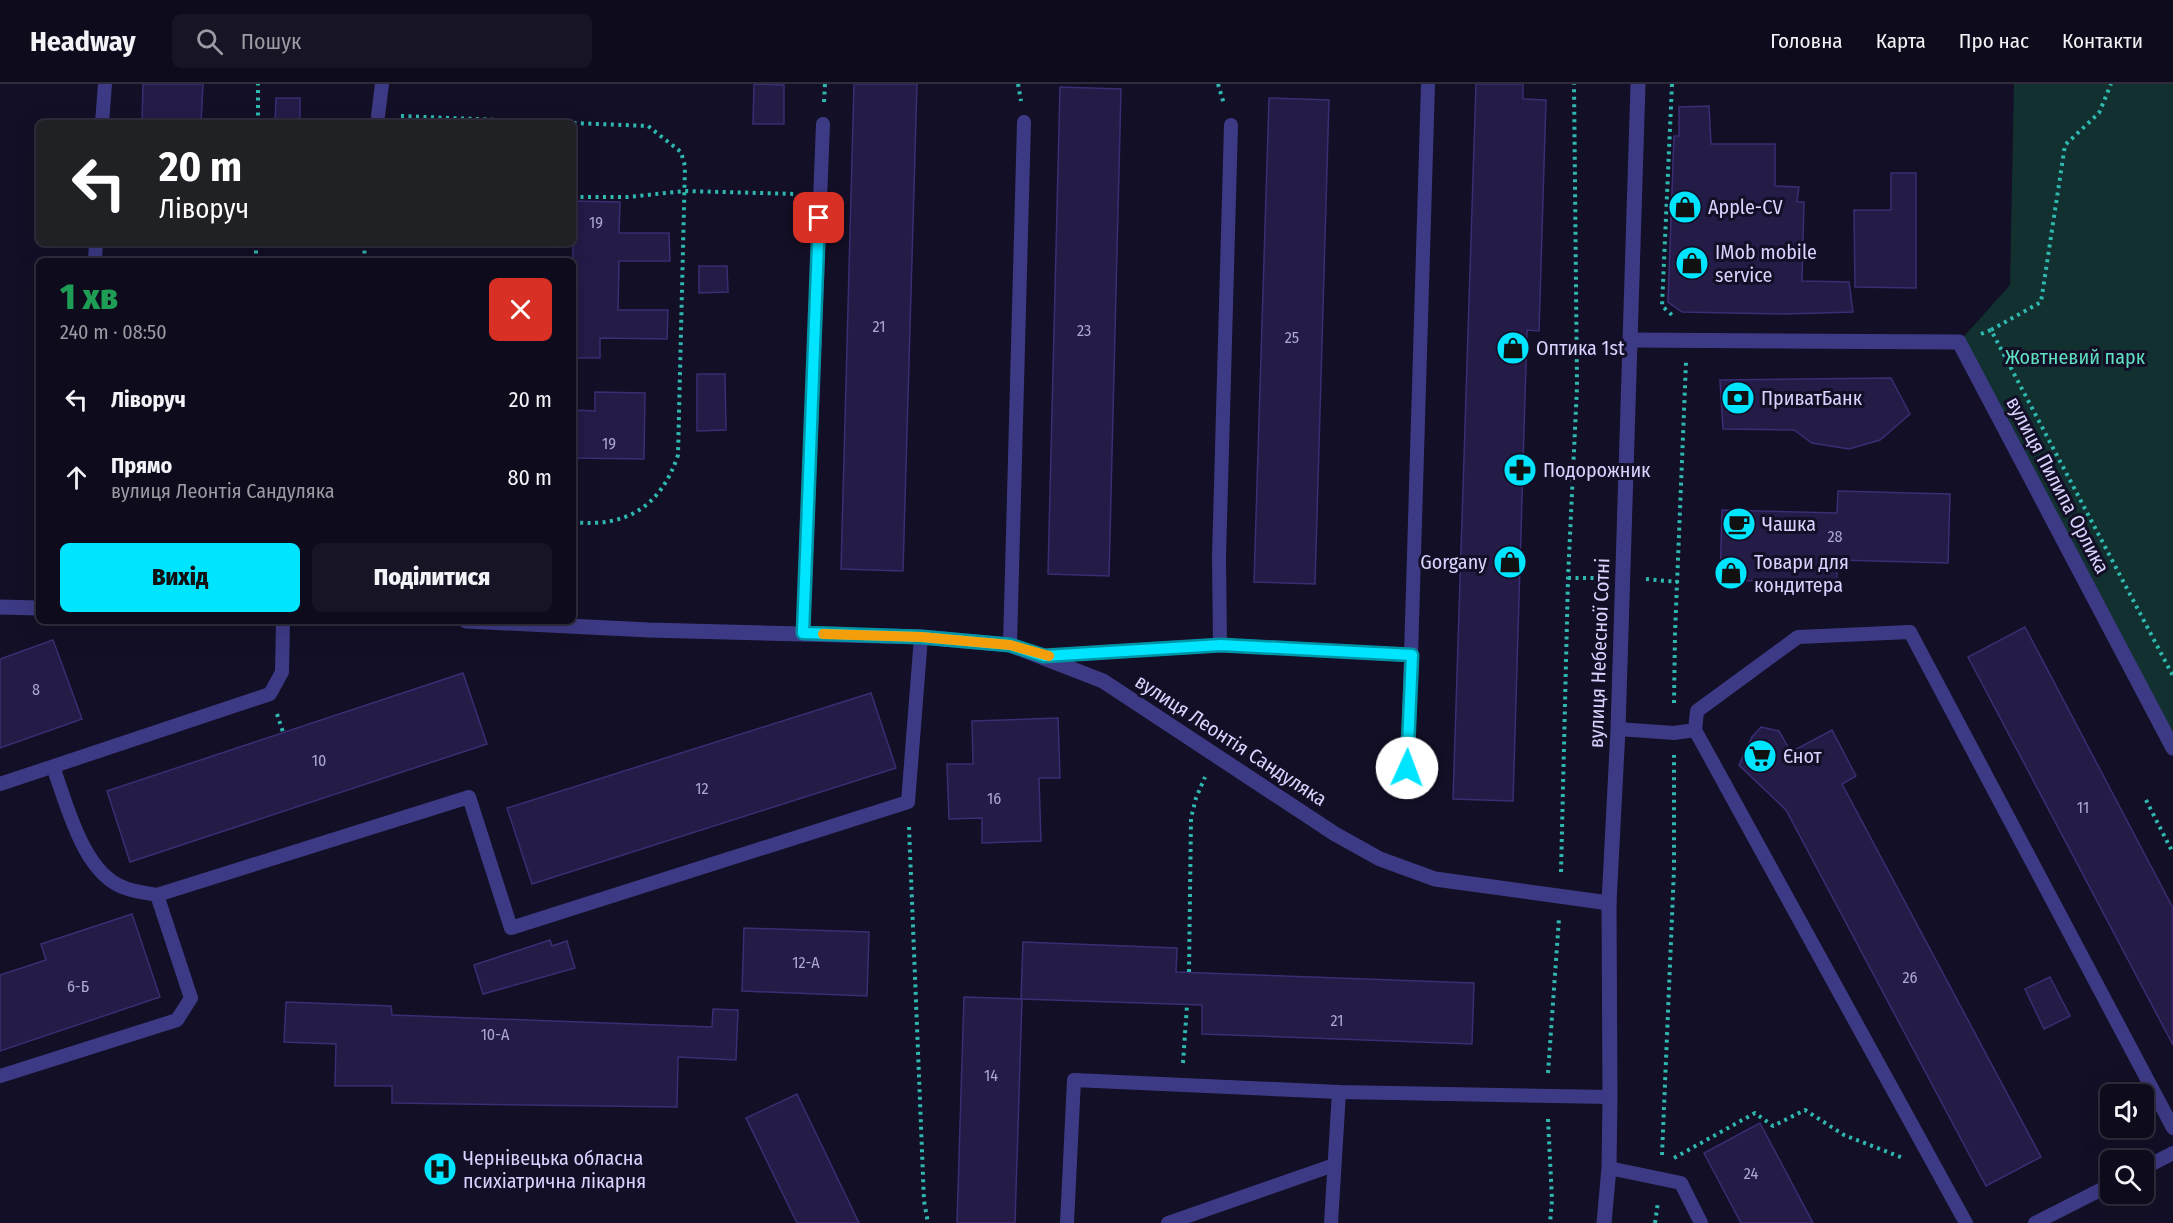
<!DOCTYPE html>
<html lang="uk">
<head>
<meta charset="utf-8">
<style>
	body { margin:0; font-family:"Fira Sans Condensed",sans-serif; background:#171425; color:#f1f3f6; height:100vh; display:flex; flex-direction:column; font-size:22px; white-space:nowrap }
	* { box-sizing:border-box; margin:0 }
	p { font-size:20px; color:#9b9ba3 }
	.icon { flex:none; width:33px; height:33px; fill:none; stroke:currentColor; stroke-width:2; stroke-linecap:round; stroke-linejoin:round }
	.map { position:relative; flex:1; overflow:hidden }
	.side { position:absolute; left:36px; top:174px; width:540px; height:366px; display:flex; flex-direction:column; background:#0e0b1c; border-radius:9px; box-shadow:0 6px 24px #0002,0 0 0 2px #2e2b3b }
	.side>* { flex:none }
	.hud { position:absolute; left:36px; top:36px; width:540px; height:126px; border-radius:9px; box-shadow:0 6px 24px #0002,0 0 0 2px #2e2b3b; background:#202124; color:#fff; overflow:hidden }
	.fabs { position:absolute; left:2100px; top:1000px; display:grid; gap:12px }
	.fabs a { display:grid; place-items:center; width:54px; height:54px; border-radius:9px; background:#0e0b1c; box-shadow:0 6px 24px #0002,0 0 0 2px #2e2b3b; font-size:30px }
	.pin { position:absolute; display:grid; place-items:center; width:51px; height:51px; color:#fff; margin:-26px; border-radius:12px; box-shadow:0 3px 9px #0006 }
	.me { position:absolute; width:66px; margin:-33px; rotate:2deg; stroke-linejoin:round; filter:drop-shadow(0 0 4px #0008) }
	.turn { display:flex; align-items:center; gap:21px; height:126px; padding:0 24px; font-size:27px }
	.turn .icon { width:78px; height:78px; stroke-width:2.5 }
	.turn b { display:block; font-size:42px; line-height:51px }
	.round { display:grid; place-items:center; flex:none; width:63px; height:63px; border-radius:9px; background:#171425 }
	.head { display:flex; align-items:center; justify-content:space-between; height:102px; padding:0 24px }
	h1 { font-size:36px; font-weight:800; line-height:45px; color:#1e9e55 }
	.primary-button { display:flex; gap:12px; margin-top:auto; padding:12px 24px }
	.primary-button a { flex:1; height:69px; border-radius:9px; background:#00e5ff; color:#111; font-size:24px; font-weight:800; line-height:69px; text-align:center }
	.primary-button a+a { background:#171425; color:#f1f3f6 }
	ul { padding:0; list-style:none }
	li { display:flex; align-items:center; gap:18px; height:78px; padding:0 24px }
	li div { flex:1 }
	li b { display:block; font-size:22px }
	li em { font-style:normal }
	header { display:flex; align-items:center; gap:36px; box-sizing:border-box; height:84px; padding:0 30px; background:#0e0b1c; border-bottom:2px solid #2e2b3b }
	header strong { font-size:28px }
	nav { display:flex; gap:33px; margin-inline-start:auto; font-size:21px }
	.search { width:420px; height:54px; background:#171425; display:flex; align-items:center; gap:15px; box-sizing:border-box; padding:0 21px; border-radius:9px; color:#9b9ba3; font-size:22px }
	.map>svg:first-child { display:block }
	.green { fill:#12302f }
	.building { fill:#241b47; stroke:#3b2d73; stroke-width:1.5 }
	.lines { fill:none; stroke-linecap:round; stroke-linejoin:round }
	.path { stroke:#2fb8b0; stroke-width:4; stroke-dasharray:3 4.5; stroke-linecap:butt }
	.service { stroke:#3d3a85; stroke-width:14 }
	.minor { stroke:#3d3a85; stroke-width:15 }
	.tertiary { stroke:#3d3a85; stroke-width:15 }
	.route-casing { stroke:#0095a6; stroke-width:15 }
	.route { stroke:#00e5ff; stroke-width:10 }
	.slow { stroke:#f59e0b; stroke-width:10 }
	.labels { text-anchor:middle; stroke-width:6; stroke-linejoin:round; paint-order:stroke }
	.number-label { font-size:16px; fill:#aca6d1 }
	.poi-label { font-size:20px; fill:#d9d4ff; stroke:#130f26; text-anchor:start }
	.park-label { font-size:20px; fill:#5fe0c0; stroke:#130f26 }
	.street-label { font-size:20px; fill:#d9d4ff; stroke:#130f26 }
</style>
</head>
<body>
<header>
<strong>Headway</strong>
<div class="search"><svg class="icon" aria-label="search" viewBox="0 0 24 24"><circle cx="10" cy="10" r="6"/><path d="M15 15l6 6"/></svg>Пошук</div>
<nav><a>Головна</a><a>Карта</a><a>Про нас</a><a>Контакти</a></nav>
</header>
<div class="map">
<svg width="2173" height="1139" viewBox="0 0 2173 1139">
	<rect width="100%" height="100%" fill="#130f26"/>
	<path class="green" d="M 2014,0 L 2173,0 L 2173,668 L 1958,259 L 2010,201 Z"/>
	<g class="building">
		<path d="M 143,0 L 203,0 L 201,39 L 142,39 Z"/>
		<path d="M 754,0 L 784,1 L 784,40 L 753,40 Z"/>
		<path d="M 854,0 L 917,0 L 903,487 L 841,485 Z"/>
		<path d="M 1476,0 L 1523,0 L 1523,15 L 1546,16 L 1539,247 L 1527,246 L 1513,717 L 1453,715 Z"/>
		<path d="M 1060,3 L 1121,5 L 1109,492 L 1048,490 Z"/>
		<path d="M 276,14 L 300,14 L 300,39 L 275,39 Z"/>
		<path d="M 1269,14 L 1329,16 L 1315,500 L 1254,498 Z"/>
		<path d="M 1709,22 L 1711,60 L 1775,60 L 1775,102 L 1799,103 L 1797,118 L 1804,118 L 1802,197 L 1849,198 L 1853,228 L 1785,230 L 1682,228 L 1668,218 L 1674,52 L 1679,52 L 1679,23 Z"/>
		<path d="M 1891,89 L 1916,89 L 1916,204 L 1855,203 L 1854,126 L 1891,126 Z"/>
		<path d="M 573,117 L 620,118 L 619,149 L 669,149 L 670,177 L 619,177 L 618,226 L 668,226 L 667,255 L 600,254 L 600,274 L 573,274 Z"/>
		<path d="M 699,182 L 727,182 L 728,208 L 699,209 Z"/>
		<path d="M 697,290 L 725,290 L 726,346 L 697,347 Z"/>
		<path d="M 1891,294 L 1910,330 L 1880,356 L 1849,365 L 1812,359 L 1794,346 L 1723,345 L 1720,296 Z"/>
		<path d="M 595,308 L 645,309 L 644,375 L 573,374 L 575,326 L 595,327 Z"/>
		<path d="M 1838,407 L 1950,410 L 1948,479 L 1837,476 L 1837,499 L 1720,496 L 1722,426 L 1837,429 Z"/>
		<path d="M 2025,543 L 2173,824 L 2173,961 L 1968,573 Z"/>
		<path d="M 53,556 L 82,635 L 0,664 L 0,575 Z"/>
		<path d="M 463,589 L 487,660 L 130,778 L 107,707 Z"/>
		<path d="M 871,609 L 896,684 L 532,800 L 507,724 Z"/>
		<path d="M 1058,634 L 1060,694 L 1039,694 L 1041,757 L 982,759 L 982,734 L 949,735 L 947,680 L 973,680 L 972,637 Z"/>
		<path d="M 1761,643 L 1779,647 L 1791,668 L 1832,646 L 1856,692 L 1842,700 L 2041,1073 L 1986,1102 L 1786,726 L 1739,681 L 1752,653 Z"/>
		<path d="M 132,830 L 160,913 L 0,967 L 0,891 L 46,876 L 41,860 Z"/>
		<path d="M 744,844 L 869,848 L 867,912 L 742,907 Z"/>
		<path d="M 550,856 L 552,862 L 567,857 L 575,884 L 483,910 L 474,881 Z"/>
		<path d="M 1023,858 L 1177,864 L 1176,888 L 1474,899 L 1472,960 L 1202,950 L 1202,921 L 1021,915 Z"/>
		<path d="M 2050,893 L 2070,932 L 2044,945 L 2025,905 Z"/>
		<path d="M 964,913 L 1022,915 L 1015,1139 L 957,1139 Z"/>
		<path d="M 286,918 L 391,922 L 392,931 L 712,943 L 713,925 L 738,926 L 736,976 L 678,973 L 677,1023 L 392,1019 L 392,1002 L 335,1002 L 336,960 L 284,958 Z"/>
		<path d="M 797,1010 L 859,1139 L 797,1139 L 746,1034 Z"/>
		<path d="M 1760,1039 L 1813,1139 L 1741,1139 L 1704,1069 Z"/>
	</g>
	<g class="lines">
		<g class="path">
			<path d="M 1018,0 L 1021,17"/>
			<path d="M 1218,0 L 1224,20"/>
			<path d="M 1672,0 L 1662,222 L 1672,231"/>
			<path d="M 824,18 L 825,0"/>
			<path d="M 401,32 L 648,42 L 681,68 L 685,82 L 678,371 C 661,422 627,444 573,438"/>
			<path d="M 258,39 L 258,0"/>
			<path d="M 573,113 L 628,113 L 685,107 L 797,110"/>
			<path d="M 256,177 L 256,159"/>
			<path d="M 364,177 L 365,159"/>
			<path d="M 1991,246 L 2041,218 L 2065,61 L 2099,29 L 2111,0"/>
			<path d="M 1981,250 L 1991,246 L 2173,592"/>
			<path d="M 1568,494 L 1599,494"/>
			<path d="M 1646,495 L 1678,498"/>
			<path d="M 1674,619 L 1675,549 L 1686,278"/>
			<path d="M 277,630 L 283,648"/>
			<path d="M 2146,716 L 2173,769"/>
			<path d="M 909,743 L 924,1117 L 928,1139"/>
			<path d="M 1561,788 L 1568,494 L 1577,303 L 1574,0"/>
			<path d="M 1189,888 L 1191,734 L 1196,714 L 1205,693"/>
			<path d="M 1183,979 L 1187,921"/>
			<path d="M 1548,989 L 1559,834"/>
			<path d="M 1548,1035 L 1552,1116 L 1550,1139"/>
			<path d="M 1662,1071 L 1674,785 L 1674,671"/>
			<path d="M 1674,1074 L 1755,1029 L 1773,1042 L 1805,1026 L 1844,1051 L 1903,1074"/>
			<path d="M 1655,1139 L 1658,1118"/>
		</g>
		<g class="service">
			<path d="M 378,32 L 382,0"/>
			<path d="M 102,39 L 105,0"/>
			<path d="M 95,177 L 96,159"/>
			<path d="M 803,549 L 823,40"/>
			<path d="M 1010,561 L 1024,38"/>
			<path d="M 1220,561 L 1219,473 L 1231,41"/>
			<path d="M 1044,572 L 1220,561 L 1412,571"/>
			<path d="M 1618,645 L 1674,649 L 1695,646 L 1697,627 L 1798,553 L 1910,548 L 2173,1044"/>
			<path d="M 1695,646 L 1966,1139"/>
			<path d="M 53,683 C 67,720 83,790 125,804 C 135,808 147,809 157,811"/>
			<path d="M 0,700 L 270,610 L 282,588 L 283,537"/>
			<path d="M 1407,706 L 1428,0"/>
			<path d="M 0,992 L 177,936 L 191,914 L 157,811 L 469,713 L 511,844 L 908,718 L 921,553"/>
			<path d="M 1609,1084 L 1681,1099 L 1701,1139"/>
			<path d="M 2144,1084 L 2173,1069"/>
			<path d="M 1067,1139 L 1074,996 L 1339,1008 L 1610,1013"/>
			<path d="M 1168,1139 L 1334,1081"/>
			<path d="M 1331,1139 L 1339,1008"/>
			<path d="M 2035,1139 L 2110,1101"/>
		</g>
		<g class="minor">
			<path d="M 1630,256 L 1959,258 L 2173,664"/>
			<path d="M 0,523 L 39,524"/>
			<path d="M 466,537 L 649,546 L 921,553 L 1010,561 L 1103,597 L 1335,750 L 1380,775 L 1435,795 L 1609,819"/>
		</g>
		<path class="tertiary" d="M 1604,1139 L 1609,1084 L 1610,1013 L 1609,819 L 1618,645 L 1638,0"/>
	</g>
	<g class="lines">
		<defs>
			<path id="route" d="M 819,134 L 803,549 L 921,553 L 1010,561 L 1044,572 L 1221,561 L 1412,571 L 1407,684"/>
		</defs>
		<use href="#route" class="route-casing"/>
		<use href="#route" class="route"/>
		<path class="slow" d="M 823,550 L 921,553 L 1010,561 L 1049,572"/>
	</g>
	<defs>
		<symbol id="shop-disc" viewBox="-11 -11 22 22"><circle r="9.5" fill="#00e5ff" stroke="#130f26"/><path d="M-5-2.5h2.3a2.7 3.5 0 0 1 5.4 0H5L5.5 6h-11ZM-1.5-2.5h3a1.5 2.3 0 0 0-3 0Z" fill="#111"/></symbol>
		<symbol id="bank-disc" viewBox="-11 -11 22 22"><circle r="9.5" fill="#00e5ff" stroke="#130f26"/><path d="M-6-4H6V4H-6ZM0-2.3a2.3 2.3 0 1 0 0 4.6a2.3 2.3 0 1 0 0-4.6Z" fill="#111"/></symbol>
		<symbol id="pharmacy-disc" viewBox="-11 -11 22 22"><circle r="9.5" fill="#00e5ff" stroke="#130f26"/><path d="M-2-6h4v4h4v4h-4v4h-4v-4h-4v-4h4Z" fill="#111"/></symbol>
		<symbol id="cafe-disc" viewBox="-11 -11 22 22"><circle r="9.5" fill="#00e5ff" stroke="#130f26"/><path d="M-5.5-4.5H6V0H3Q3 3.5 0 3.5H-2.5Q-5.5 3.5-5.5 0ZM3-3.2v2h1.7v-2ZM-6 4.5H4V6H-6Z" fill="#111"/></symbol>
		<symbol id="supermarket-disc" viewBox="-11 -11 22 22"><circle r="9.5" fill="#00e5ff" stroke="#130f26"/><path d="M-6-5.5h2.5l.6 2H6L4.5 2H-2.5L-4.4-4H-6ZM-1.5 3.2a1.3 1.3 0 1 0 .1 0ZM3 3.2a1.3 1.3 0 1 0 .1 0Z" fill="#111"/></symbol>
		<symbol id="hospital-disc" viewBox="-11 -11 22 22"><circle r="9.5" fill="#00e5ff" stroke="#130f26"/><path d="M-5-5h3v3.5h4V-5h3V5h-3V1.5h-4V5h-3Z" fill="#111"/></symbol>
	</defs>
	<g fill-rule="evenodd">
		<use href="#shop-disc" x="1666" y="104" width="38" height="38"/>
		<use href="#shop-disc" x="1673" y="160" width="38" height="38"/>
		<use href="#shop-disc" x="1494" y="245" width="38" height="38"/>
		<use href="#bank-disc" x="1719" y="295" width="38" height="38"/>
		<use href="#pharmacy-disc" x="1501" y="367" width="38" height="38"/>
		<use href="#cafe-disc" x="1720" y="421" width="38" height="38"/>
		<use href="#shop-disc" x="1491" y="459" width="38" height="38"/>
		<use href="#shop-disc" x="1712" y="470" width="38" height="38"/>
		<use href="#supermarket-disc" x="1741" y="653" width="38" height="38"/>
		<use href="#hospital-disc" x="421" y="1066" width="38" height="38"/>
	</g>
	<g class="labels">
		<g class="number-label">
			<text x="596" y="144">19</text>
			<text x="879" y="248">21</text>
			<text x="1084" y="252">23</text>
			<text x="1292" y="259">25</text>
			<text x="609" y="365">19</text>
			<text x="1835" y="458">28</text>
			<text x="36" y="611">8</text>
			<text x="319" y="682">10</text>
			<text x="702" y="710">12</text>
			<text x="994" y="720">16</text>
			<text x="2083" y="729">11</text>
			<text x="806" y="884">12-А</text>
			<text x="1910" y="899">26</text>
			<text x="78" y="908">6-Б</text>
			<text x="1337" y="942">21</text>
			<text x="495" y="956">10-А</text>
			<text x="991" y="997">14</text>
			<text x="1751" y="1095">24</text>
		</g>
		<g class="poi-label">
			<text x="1708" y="130">Apple-CV</text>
			<text x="1715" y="175">IMob mobile<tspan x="1715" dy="23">service</tspan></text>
			<text x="1536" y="271">Оптика 1st</text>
			<text x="1761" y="321">ПриватБанк</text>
			<text x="1543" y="393">Подорожник</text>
			<text x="1762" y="447">Чашка</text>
			<text x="1487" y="485" text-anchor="end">Gorgany</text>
			<text x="1754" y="485">Товари для<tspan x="1754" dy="23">кондитера</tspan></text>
			<text x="1783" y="679">Єнот</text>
			<text x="463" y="1081">Чернівецька обласна<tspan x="463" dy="23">психіатрична лікарня</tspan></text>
		</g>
		<g class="park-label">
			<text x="2075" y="280">Жовтневий парк</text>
		</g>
		<g class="street-label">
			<text transform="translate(2058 401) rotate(62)" y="7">вулиця Пилипа Орлика</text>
			<text transform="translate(1599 569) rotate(-88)" y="7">вулиця Небесної Сотні</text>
			<text transform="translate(1231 656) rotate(33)" y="7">вулиця Леонтія Сандуляка</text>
		</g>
	</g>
</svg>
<div class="fabs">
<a><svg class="icon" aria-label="sound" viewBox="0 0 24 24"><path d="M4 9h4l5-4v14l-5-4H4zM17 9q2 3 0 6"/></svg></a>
<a><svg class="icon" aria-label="search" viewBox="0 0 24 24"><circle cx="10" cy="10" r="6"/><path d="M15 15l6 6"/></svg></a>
</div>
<div class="pin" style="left:819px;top:134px;background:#d93025"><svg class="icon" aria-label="arrive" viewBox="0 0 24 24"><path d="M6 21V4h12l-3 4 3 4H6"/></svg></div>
<svg class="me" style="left:1407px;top:684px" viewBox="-20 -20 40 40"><circle r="19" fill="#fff"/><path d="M0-13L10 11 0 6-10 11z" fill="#00e5ff"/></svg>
<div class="hud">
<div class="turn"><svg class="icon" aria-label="left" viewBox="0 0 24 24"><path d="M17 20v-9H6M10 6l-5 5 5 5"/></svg><div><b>20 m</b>Ліворуч</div></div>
</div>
<section class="side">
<div class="head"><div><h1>1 хв</h1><p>240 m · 08:50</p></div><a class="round" style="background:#d93025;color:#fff"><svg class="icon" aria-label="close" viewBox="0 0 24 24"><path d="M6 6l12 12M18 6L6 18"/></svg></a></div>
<ul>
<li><svg class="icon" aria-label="left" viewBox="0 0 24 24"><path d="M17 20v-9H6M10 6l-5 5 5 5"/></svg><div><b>Ліворуч</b></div><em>20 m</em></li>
<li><svg class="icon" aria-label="ahead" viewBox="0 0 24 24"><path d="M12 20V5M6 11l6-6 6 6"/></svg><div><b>Прямо</b><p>вулиця Леонтія Сандуляка</p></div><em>80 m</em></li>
</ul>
<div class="primary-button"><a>Вихід</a><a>Поділитися</a></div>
</section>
</div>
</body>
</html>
